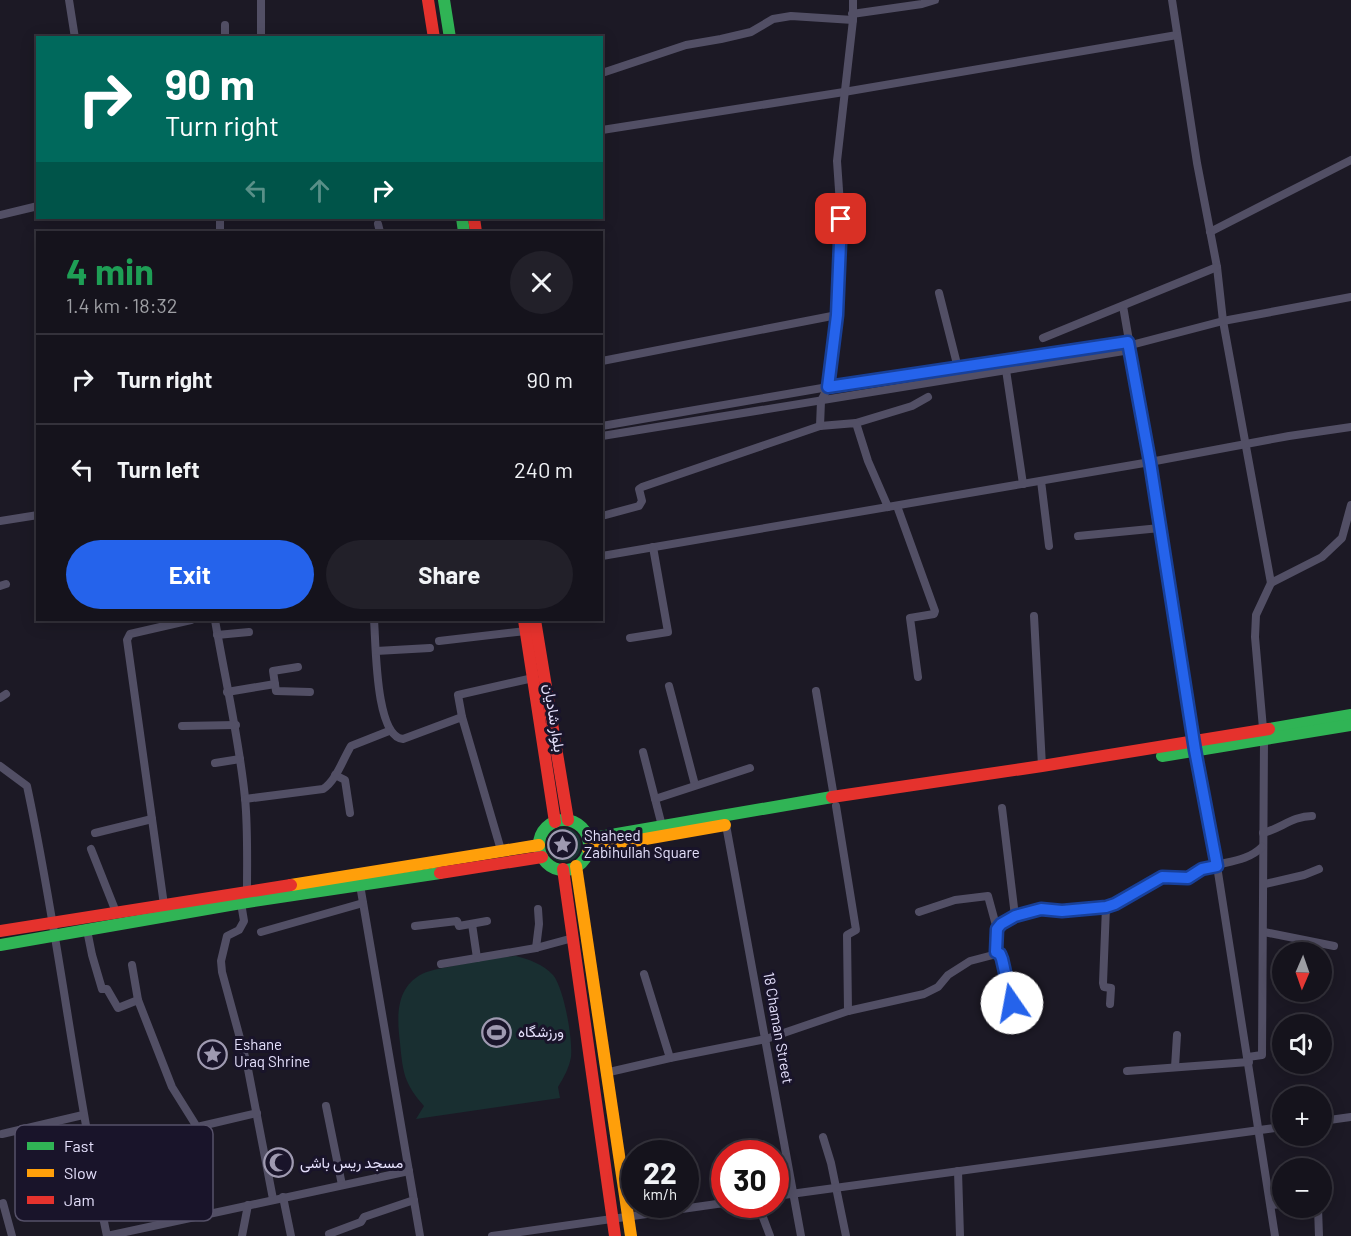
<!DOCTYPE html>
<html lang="en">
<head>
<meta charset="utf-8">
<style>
	body { margin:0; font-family:Barlow,Vazirmatn,sans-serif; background:#222029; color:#f1f3f6; height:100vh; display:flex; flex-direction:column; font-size:22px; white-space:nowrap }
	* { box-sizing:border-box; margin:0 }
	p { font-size:20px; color:#9d9ea3 }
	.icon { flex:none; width:33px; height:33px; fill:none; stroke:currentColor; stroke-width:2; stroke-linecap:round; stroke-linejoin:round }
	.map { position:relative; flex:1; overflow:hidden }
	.drawer { position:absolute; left:36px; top:231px; width:567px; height:390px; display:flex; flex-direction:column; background:#15131c; border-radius:0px; box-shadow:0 3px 15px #0003,0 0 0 2px #34323b }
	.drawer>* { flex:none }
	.hud { position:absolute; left:36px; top:36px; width:567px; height:183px; border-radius:0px; box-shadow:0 3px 15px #0003,0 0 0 2px #34323b; background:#00695c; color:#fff; overflow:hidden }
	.needle { width:39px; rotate:182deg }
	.buttons { position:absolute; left:1272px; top:942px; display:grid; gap:12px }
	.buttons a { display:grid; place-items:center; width:60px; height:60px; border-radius:50%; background:#15131c; box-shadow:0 3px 15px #0003,0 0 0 2px #34323b; font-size:30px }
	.speed { position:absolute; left:621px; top:1140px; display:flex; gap:12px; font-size:30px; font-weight:700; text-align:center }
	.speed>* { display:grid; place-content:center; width:78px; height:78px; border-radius:50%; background:#15131c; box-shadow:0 3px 15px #0003,0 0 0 2px #34323b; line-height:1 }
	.speed small { font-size:15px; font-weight:400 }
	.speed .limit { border:9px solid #d22; background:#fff; color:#111 }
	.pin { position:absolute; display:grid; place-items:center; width:51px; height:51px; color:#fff; margin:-26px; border-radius:12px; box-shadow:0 3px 9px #0006 }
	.me { position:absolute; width:66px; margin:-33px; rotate:348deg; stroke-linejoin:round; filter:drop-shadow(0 0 4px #0008) }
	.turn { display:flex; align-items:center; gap:21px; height:126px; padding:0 30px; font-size:27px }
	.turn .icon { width:78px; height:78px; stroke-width:2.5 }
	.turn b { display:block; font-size:42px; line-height:51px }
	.lanes { display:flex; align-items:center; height:57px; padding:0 30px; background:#0003; justify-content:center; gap:30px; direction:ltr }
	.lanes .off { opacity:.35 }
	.round { display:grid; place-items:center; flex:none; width:63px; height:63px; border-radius:32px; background:#222029 }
	.overview { display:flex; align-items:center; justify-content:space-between; height:102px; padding:0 30px }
	h1 { font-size:36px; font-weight:700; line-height:45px; color:#1e9e55 }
	.primary-button { display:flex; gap:12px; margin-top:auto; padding:12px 30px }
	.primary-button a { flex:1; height:69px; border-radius:36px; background:#2563eb; color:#fff; font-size:24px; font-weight:700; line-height:69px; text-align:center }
	.primary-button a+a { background:#222029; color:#f1f3f6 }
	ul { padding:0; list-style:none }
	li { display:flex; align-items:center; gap:18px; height:90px; padding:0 30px; border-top:2px solid #34323b }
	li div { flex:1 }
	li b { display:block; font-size:22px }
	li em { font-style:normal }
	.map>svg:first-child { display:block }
	.green { fill:#192f31 }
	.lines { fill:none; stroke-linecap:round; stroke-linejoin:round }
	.street { stroke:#524f65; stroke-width:8 }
	.fast { stroke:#30b455; stroke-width:12 }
	.slow { stroke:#ff9f0a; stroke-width:12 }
	.jam { stroke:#e5322d; stroke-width:12 }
	.route-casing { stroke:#184099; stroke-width:15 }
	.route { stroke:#2563eb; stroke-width:10 }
	.labels { text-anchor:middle; stroke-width:6; stroke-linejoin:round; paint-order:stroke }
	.street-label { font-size:15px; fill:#e5e0fc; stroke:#19142a }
	.poi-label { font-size:15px; fill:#e5e0fc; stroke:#19142a; text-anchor:start }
	.key { fill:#19142a; stroke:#565169; stroke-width:1.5 }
	.key-label { font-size:16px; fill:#e5e0fc }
</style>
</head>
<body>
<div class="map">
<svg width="1351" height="1236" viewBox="0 0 1351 1236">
	<rect width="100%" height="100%" fill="#1c1925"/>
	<g class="green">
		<circle cx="564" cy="845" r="17"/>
		<path d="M 516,956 C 530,960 543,964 553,975 C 564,988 573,1040 571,1057 C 569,1068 564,1077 558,1087 L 560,1098 L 416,1119 L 424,1106 C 404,1083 403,1073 400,1043 C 397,1018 395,988 422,974 C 432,969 446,968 457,965 C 477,961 496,957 516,956 Z"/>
	</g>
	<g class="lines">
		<g class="street">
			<path d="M 69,0 L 75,38"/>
			<path d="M 261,0 L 261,38"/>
			<path d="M 1172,0 L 1197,163 L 1217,267 L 1223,321 L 1271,583"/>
			<path d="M 852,14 L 922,4 L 935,0"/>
			<path d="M 225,38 L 225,25"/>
			<path d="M 602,73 L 686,45 L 721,39 L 751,32 L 773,19 L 791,16 L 853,20"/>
			<path d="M 602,130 L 844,92 L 1177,35"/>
			<path d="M 0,215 L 38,206"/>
			<path d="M 378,224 L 380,232"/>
			<path d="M 220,232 L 220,218"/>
			<path d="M 1210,232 L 1351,160"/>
			<path d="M 939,293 L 958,368"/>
			<path d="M 1123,306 L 1150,462 L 1195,750 L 1217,866 L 1275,1236"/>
			<path d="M 1043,338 L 1217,267"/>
			<path d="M 602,361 L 837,315"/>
			<path d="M 1006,370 L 1023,484"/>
			<path d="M 856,423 L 912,406 L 928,397"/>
			<path d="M 602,426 L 828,387 L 1128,342 L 1135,344 L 1223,321 L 1351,297"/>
			<path d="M 820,426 L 856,423 L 868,461 L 888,507"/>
			<path d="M 602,436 L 1130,350 L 1132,347"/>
			<path d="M 1041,481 L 1049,546"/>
			<path d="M 897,506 L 935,611 L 934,614 L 910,618 L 918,677"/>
			<path d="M 602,516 L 639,506 L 642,501 L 639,489 L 642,487 L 820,426 L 821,401 L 828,387 L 837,315 L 841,219 L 837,161 L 853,20 L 853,0"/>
			<path d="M 0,521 L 38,515"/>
			<path d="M 1078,536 L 1160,528"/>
			<path d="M 602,556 L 1150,462 L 1289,436 L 1351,427"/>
			<path d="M 0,586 L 6,584"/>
			<path d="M 1034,616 L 1042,766"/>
			<path d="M 215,620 C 225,679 239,738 245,798 C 248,829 247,860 247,891 L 241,903 L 244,921 L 239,930 L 227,936 L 221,961 L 222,972 L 247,1064 L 273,1199"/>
			<path d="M 374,620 C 376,642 375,737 403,739 L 462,717 L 501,850"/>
			<path d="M 217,635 L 249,632"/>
			<path d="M 630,638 L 668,632 L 653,547"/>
			<path d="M 439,641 L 526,631"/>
			<path d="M 376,651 L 430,648"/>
			<path d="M 298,667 L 273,671 L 276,691 L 310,692"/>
			<path d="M 669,686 L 695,785"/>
			<path d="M 816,691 L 834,797"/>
			<path d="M 227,692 L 275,684"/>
			<path d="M 0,698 L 6,694"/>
			<path d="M 462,717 L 458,695 L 533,678"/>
			<path d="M 182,726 L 236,725"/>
			<path d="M 643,752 L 662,826"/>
			<path d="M 215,763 L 240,759"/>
			<path d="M 0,766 L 27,786 C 59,935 75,1087 107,1236"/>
			<path d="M 335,775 L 345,780 L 350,813"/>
			<path d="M 245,799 L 323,789 C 336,781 343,759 351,746 L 389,731"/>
			<path d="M 655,799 L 750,768"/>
			<path d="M 836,806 L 856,930 L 847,935 L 848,1011"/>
			<path d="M 1002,808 L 1015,916"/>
			<path d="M 726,825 L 801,1236"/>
			<path d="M 95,833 L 152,819"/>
			<path d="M 1263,833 C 1280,829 1293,816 1312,816"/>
			<path d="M 91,849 L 116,912"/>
			<path d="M 1265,884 L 1304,875 L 1319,869"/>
			<path d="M 360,885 L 420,1236"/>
			<path d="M 164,905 L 127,640 L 130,634 L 191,620"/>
			<path d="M 1106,907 L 1103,983 L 1104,987 L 1111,988 L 1110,1004"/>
			<path d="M 919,912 L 955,900 L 988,896 L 997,929"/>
			<path d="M 472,924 L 477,958"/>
			<path d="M 415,926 L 457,921 L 459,926 L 487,921"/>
			<path d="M 87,930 L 92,955 L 102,989 L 107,989 L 118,1008 L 138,1000"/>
			<path d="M 261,932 L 363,903"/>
			<path d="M 1264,932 L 1334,946"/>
			<path d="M 536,948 L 539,924 L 538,909"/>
			<path d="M 996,952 L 1000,954 L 1002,959 L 1012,1003 L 1010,1009 L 1001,1009 L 1004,1027"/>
			<path d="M 441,964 L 536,948 L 573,938"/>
			<path d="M 132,965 L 138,1000 L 172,1087 L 197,1127 L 257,1113"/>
			<path d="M 644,974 L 670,1058"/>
			<path d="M 1248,1057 L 1262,1055 L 1264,740 L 1255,637 L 1256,615 L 1271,583 L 1322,557 L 1342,538 L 1351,505"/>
			<path d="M 1175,1067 L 1177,1035"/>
			<path d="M 1127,1071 L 1249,1062"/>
			<path d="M 605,1073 L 670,1058 L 766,1039 L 848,1011 L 924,994 L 938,987 L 948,975 L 970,961 L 993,955 C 1002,946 991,931 1004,923 C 1035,901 1072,915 1107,907 C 1126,902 1141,886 1160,878 C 1168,875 1178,879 1187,878 C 1193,877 1197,871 1203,869 C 1223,861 1246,863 1262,847"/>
			<path d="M 326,1106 L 342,1185"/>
			<path d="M 1322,1121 L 1351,1117"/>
			<path d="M 2,1134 L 83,1115"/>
			<path d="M 823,1137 L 831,1163 L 846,1236"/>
			<path d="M 739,1149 L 741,1154"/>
			<path d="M 958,1171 L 960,1236"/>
			<path d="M 97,1191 L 154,1171 L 159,1165 L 150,1147 L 197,1127"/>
			<path d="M 776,1196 L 1282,1127"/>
			<path d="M 283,1197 L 291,1236"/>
			<path d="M 3,1203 L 12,1236"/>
			<path d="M 758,1204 L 770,1236"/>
			<path d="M 1271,1205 L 1282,1204"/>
			<path d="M 1318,1208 L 1319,1236"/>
			<path d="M 329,1234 L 361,1222 L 364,1217 L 414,1200"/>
			<path d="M 107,1236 L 409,1171"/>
			<path d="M 242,1236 L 248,1205"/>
			<path d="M 492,1236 L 724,1203"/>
		</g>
		<g class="fast">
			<path d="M 444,0 L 450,38"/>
			<path d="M 462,218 L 464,232"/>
			<path d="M 1269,729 L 1351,715"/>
			<path d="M 1162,756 L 1351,725"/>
			<circle cx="564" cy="845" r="25"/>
			<path d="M 588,839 L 832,797"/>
			<path d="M 0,945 L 241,903 L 440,873"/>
		</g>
		<g class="slow">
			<path d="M 588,849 L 725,825"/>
			<path d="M 576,866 L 631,1236"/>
			<path d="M 291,885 L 539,845"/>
		</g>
		<g class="jam">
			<path d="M 428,0 L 434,38"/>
			<path d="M 474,218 L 476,232"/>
			<path d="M 524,620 L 555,822"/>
			<path d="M 535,620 L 568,820"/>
			<path d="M 832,797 L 1042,766 L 1269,729"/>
			<path d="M 563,869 L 615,1236"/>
			<path d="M 440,873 L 542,857"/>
			<path d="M 0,931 L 291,885"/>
		</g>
	</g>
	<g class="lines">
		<defs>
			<path id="route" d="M 841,219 L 837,315 L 828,387 L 1128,342 L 1150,462 L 1195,750 L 1217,866 L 1202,869 L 1188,878 L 1162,877 L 1115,904 L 1106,907 L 1062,911 L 1041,909 L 1015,916 L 1001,924 L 997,929 L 996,952 L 1000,954 L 1002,959 L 1012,1003"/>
		</defs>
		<use href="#route" class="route-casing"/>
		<use href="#route" class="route"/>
	</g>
	<defs>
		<symbol id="sight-ring" viewBox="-11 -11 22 22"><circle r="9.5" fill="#19142a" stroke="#9f9ab1" stroke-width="1.5"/><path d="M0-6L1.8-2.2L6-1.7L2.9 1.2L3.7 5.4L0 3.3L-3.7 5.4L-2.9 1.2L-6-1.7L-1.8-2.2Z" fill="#9f9ab1"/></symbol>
		<symbol id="stadium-ring" viewBox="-11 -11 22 22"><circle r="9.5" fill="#19142a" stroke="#9f9ab1" stroke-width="1.5"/><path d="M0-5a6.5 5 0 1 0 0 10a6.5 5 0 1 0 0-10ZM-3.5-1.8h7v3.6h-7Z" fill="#9f9ab1"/></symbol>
		<symbol id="mosque-ring" viewBox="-11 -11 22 22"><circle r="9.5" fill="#19142a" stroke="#9f9ab1" stroke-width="1.5"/><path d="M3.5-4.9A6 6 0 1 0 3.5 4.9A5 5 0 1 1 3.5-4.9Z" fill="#9f9ab1"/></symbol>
	</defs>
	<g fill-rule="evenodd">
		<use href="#sight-ring" x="546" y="828" width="33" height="33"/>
		<use href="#stadium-ring" x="480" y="1016" width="33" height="33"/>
		<use href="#sight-ring" x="196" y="1038" width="33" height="33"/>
		<use href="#mosque-ring" x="262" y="1146" width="33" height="33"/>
	</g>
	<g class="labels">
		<g class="street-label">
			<text transform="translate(554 718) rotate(81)" y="5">بلوار شادیان</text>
			<text transform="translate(778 1028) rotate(80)" y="5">18 Chaman Street</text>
		</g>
		<g class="poi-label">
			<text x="584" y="841">Shaheed<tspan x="584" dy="17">Zabihullah Square</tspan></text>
			<text x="518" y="1037">ورزشگاه</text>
			<text x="234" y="1050">Eshane<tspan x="234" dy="17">Uraq Shrine</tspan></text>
			<text x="300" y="1168">مسجد ریس باشی</text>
		</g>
	</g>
	<rect x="15" y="1125" width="198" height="96" rx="9" class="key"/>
	<rect x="27" y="1142" width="27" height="8" fill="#30b455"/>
	<rect x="27" y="1169" width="27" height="8" fill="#ff9f0a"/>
	<rect x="27" y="1196" width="27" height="8" fill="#e5322d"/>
	<g class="key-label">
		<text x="64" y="1152">Fast</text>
		<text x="64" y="1179">Slow</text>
		<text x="64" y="1206">Jam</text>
	</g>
</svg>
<div class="buttons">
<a><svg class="needle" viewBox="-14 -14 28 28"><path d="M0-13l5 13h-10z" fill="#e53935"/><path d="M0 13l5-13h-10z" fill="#9d9ea3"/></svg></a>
<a><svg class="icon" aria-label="sound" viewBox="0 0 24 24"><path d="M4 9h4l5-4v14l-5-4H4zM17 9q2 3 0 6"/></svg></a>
<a>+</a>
<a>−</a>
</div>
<div class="speed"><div>22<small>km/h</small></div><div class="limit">30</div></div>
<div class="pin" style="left:841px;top:219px;background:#d93025"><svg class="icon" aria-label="arrive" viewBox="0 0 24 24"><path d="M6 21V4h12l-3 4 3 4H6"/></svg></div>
<svg class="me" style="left:1012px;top:1003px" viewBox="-20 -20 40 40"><circle r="19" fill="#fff"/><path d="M0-13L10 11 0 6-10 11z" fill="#2563eb"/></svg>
<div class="hud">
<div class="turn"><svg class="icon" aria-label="right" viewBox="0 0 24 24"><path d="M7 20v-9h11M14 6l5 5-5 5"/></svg><div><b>90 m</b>Turn right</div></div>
<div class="lanes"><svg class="icon off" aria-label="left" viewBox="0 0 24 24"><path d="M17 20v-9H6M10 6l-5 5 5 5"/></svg><svg class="icon off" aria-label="ahead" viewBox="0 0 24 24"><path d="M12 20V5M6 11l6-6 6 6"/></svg><svg class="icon" aria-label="right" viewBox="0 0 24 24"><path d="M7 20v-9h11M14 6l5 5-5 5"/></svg></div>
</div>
<section class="drawer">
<div class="overview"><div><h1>4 min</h1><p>1.4 km · 18:32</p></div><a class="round"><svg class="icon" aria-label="close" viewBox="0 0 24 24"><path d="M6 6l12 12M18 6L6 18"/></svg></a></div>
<ul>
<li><svg class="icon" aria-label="right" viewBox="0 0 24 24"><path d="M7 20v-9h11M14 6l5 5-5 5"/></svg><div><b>Turn right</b></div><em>90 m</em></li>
<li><svg class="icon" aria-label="left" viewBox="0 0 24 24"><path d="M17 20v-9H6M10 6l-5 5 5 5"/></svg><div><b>Turn left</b></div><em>240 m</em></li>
</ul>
<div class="primary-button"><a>Exit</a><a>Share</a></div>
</section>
</div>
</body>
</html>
